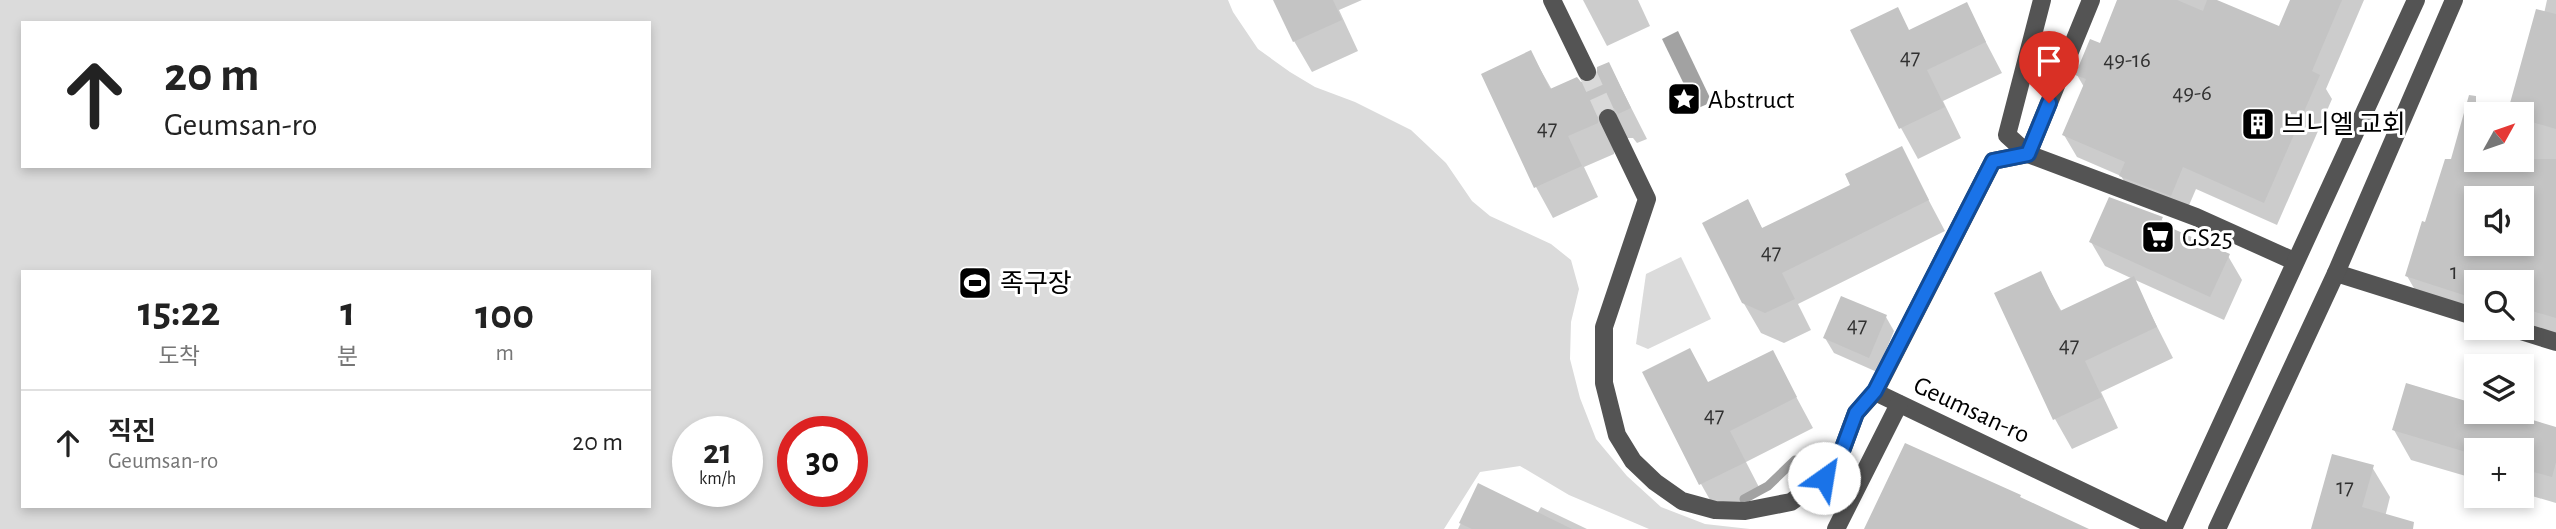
<!DOCTYPE html>
<html lang="ko">
<head>
<meta charset="utf-8">
<style>
	body { margin:0; font-family:"Alegreya Sans","Noto Sans KR",sans-serif; background:#f2f2f2; color:#222; height:100vh; display:flex; flex-direction:column; font-size:26px; white-space:nowrap }
	* { box-sizing:border-box; margin:0 }
	p { font-size:23px; color:#767676 }
	.icon { flex:none; width:38px; height:38px; fill:none; stroke:currentColor; stroke-width:2; stroke-linecap:round; stroke-linejoin:round }
	.map { position:relative; flex:1; overflow:hidden }
	.sheet { position:absolute; left:21px; top:270px; width:630px; height:238px; display:flex; flex-direction:column; background:#fff; border-radius:0px; box-shadow:0 4px 10px #0003 }
	.sheet>* { flex:none }
	.banner { position:absolute; left:21px; top:21px; width:630px; height:147px; border-radius:0px; box-shadow:0 4px 10px #0003; background:#fff; color:#222; overflow:hidden }
	.needle { width:46px; rotate:50deg }
	.tools { position:absolute; left:2464px; top:102px; display:grid; gap:14px }
	.tools a { display:grid; place-items:center; width:70px; height:70px; border-radius:0px; background:#fff; box-shadow:0 4px 10px #0003; font-size:35px }
	.speed { position:absolute; left:672px; top:416px; display:flex; gap:14px; font-size:35px; font-weight:700; text-align:center }
	.speed>* { display:grid; place-content:center; width:91px; height:91px; border-radius:50%; background:#fff; box-shadow:0 4px 10px #0003; line-height:1 }
	.speed small { font-size:18px; font-weight:400 }
	.speed .limit { border:10px solid #d22; background:#fff; color:#111 }
	.pin { position:absolute; display:grid; place-items:center; width:60px; height:60px; color:#fff; margin:-72px -30px; border-radius:50% 50% 50% 0; rotate:-45deg; box-shadow:0 0 7px #0007 }
	.pin .icon { rotate:45deg }
	.me { position:absolute; width:77px; margin:-38px; rotate:32deg; stroke-linejoin:round; filter:drop-shadow(0 0 5px #0008) }
	.turn { display:flex; align-items:center; gap:24px; height:147px; padding:0 28px; font-size:32px }
	.turn .icon { width:91px; height:91px; stroke-width:2.5 }
	.turn b { display:block; font-size:49px; line-height:60px }
	.eta { display:flex; justify-content:space-evenly; align-items:center; height:119px; text-align:center }
	.eta b { font-size:42px; font-weight:600; line-height:49px }
	ul { padding:0; list-style:none }
	li { display:flex; align-items:center; gap:21px; height:105px; padding:0 28px; border-top:2px solid #e0e0e0 }
	li div { flex:1 }
	li b { display:block; font-size:26px }
	li em { font-style:normal }
	.map>svg:first-child { display:block }
	.green { fill:#dbdbdb; fill-rule:evenodd }
	.water { fill:#a2a2a2 }
	.shadow { fill:#0003; fill-rule:evenodd }
	.lines { fill:none; stroke-linecap:round; stroke-linejoin:round }
	.stream { stroke:#a2a2a2; stroke-width:9 }
	.building { fill:#c4c4c4; fill-rule:evenodd }
	.minor-tunnel { stroke:#d9d9d9; stroke-width:18; stroke-dasharray:18 9; stroke-linecap:butt }
	.minor { stroke:#545454; stroke-width:18 }
	.route-casing { stroke:#114b97; stroke-width:18 }
	.route { stroke:#1a73e8; stroke-width:12 }
	.labels { text-anchor:middle; stroke-width:6; stroke-linejoin:round; paint-order:stroke }
	.number-label { font-size:23px; fill:#313131 }
	.poi-label { font-size:26px; fill:#000; stroke:#fff; text-anchor:start }
	.street-label { font-size:26px; fill:#000; stroke:#fff }
</style>
</head>
<body>
<div class="map">
<svg width="2556" height="529" viewBox="0 0 2556 529">
	<rect width="100%" height="100%" fill="#fff"/>
	<g class="green">
		<path d="M 0,0 L 1228,0 L 1233,12 L 1258,49 L 1290,72 L 1315,87 L 1355,102 L 1411,130 L 1446,163 L 1472,201 L 1490,216 L 1551,244 L 1571,260 L 1579,289 L 1571,322 L 1570,359 L 1580,398 L 1596,439 L 1627,476 L 1661,507 L 1705,524 L 1750,529 L 1649,529 L 1569,495 L 1520,466 L 1480,472 L 1444,529 L 0,529 ZM 23,23 L 649,23 L 649,166 L 23,166 ZM 649,271 L 649,506 L 23,506 L 23,271 ZM 688,432 L 747,432 L 747,492 L 688,492 ZM 852,432 L 852,492 L 793,492 L 793,432 Z"/>
		<path d="M 1681,257 L 1711,319 L 1648,349 L 1636,344 L 1646,274 Z"/>
	</g>
	<path class="water" d="M 1678,31 L 1712,102 L 1696,109 L 1662,39 Z"/>
	<g class="shadow">
		<path d="M 1275,0 L 1362,0 L 1339,10 L 1358,51 L 1312,72 L 1294,41 Z"/>
		<path d="M 1583,0 L 1638,0 L 1650,26 L 1607,46 Z"/>
		<path d="M 2119,0 L 2212,0 L 2280,29 L 2292,0 L 2364,0 L 2326,89 L 2332,99 L 2277,225 L 2196,189 L 2184,217 L 2134,198 L 2121,176 L 2077,157 L 2064,135 L 2084,87 L 2077,75 L 2101,45 Z"/>
		<path d="M 2547,0 L 2556,0 L 2556,335 L 2522,327 L 2522,282 L 2476,282 L 2476,315 L 2419,297 L 2407,276 L 2448,176 L 2463,123 L 2476,126 L 2476,159 L 2522,159 L 2522,114 ZM 2476,198 L 2522,198 L 2522,243 L 2476,243 Z"/>
		<path d="M 1966,4 L 2002,73 L 1943,101 L 1961,138 L 1918,159 L 1901,128 L 1853,31 L 1910,32 Z"/>
		<path d="M 1531,53 L 1552,90 L 1580,83 L 1592,84 L 1609,64 L 1647,139 L 1637,143 L 1633,138 L 1621,138 L 1615,143 L 1614,154 L 1584,167 L 1598,197 L 1553,218 L 1536,187 L 1484,74 Z"/>
		<path d="M 1901,148 L 1945,231 L 1798,304 L 1811,330 L 1784,343 L 1761,333 L 1743,302 L 1747,202 L 1763,230 L 1852,185 Z"/>
		<path d="M 2161,218 L 2167,228 L 2228,256 L 2242,280 L 2224,320 L 2133,279 L 2173,358 L 2101,392 L 2118,428 L 2072,449 L 2055,419 L 2040,273 L 2062,312 L 2133,279 L 2105,266 L 2091,242 Z"/>
		<path d="M 1886,317 L 1894,331 L 1877,372 L 1834,353 L 1825,338 Z"/>
		<path d="M 1772,352 L 1813,428 L 1746,462 L 1762,493 L 1718,514 L 1701,484 L 1708,384 Z"/>
		<path d="M 2407,385 L 2476,406 L 2476,411 L 2556,429 L 2556,503 L 2522,493 L 2522,450 L 2476,450 L 2476,479 L 2411,460 L 2394,430 Z"/>
		<path d="M 2372,467 L 2390,497 L 2384,521 L 2389,529 L 2313,529 Z"/>
		<path d="M 1479,486 L 1537,514 L 1541,507 L 1587,529 L 1458,529 Z"/>
	</g>
	<g class="lines">
		<path class="stream" d="M 1744,499 L 1768,486 L 1795,460"/>
	</g>
	<g class="building">
		<path d="M 1273,0 L 1333,0 L 1342,20 L 1293,42 Z"/>
		<path d="M 2117,0 L 2177,0 L 2203,11 L 2207,0 L 2217,0 L 2279,26 L 2290,0 L 2342,0 L 2312,71 L 2320,75 L 2264,203 L 2183,167 L 2171,196 L 2119,176 L 2125,162 L 2062,135 L 2086,79 L 2075,75 L 2090,39 L 2100,43 Z"/>
		<path d="M 1967,2 L 1986,42 L 1927,70 L 1945,107 L 1899,129 L 1850,30 L 1898,7 L 1909,30 Z"/>
		<path d="M 2536,9 L 2556,14 L 2556,129 L 2522,119 L 2522,114 L 2507,114 Z"/>
		<path d="M 1531,50 L 1550,89 L 1577,77 L 1581,82 L 1591,82 L 1597,78 L 1597,67 L 1609,62 L 1631,108 L 1618,114 L 1614,108 L 1604,108 L 1598,112 L 1598,123 L 1568,136 L 1582,166 L 1534,188 L 1481,74 Z"/>
		<path d="M 2469,95 L 2476,96 L 2476,159 L 2556,159 L 2556,318 L 2522,308 L 2522,282 L 2476,282 L 2476,299 L 2405,276 L 2422,221 L 2425,222 L 2445,159 L 2451,159 ZM 2476,198 L 2522,198 L 2522,253 L 2491,243 L 2476,243 Z"/>
		<path d="M 1902,146 L 1929,200 L 1782,273 L 1795,299 L 1765,313 L 1742,303 L 1702,223 L 1748,199 L 1762,228 L 1850,185 L 1845,174 Z"/>
		<path d="M 2109,197 L 2163,217 L 2160,223 L 2230,254 L 2210,297 L 2089,242 Z"/>
		<path d="M 2041,271 L 2060,311 L 2134,276 L 2157,327 L 2085,361 L 2102,397 L 2053,420 L 1994,293 Z"/>
		<path d="M 1841,296 L 1887,315 L 1869,358 L 1823,338 Z"/>
		<path d="M 1690,348 L 1708,382 L 1773,350 L 1797,397 L 1730,431 L 1746,462 L 1699,485 L 1642,372 Z"/>
		<path d="M 2406,383 L 2476,404 L 2476,411 L 2502,411 L 2556,427 L 2556,462 L 2552,477 L 2522,469 L 2522,450 L 2476,450 L 2476,455 L 2392,430 Z"/>
		<path d="M 1905,443 L 2021,495 L 2020,497 L 2089,529 L 1864,529 Z"/>
		<path d="M 2332,454 L 2374,465 L 2362,507 L 2414,522 L 2413,529 L 2311,529 Z"/>
		<path d="M 1478,483 L 1572,529 L 1472,529 L 1459,523 Z"/>
	</g>
	<g class="lines">
		<path class="minor-tunnel" d="M 1587,72 L 1608,118"/>
		<g class="minor">
			<path d="M 1552,0 L 1587,72"/>
			<path d="M 2042,0 L 2007,135 L 2028,154 L 2196,217 L 2294,261"/>
			<path d="M 1608,118 L 1647,199 L 1604,327 L 1604,383 L 1617,435 L 1633,461 L 1655,482 L 1682,501 L 1715,510 L 1745,511 L 1791,502 L 1824,478 L 1843,448 L 1856,413 L 1875,392 L 1993,161 L 2028,154 L 2091,0"/>
			<path d="M 2336,273 L 2476,317"/>
			<path d="M 2508,327 L 2556,342"/>
			<path d="M 1875,392 L 2161,529"/>
			<path d="M 1836,529 L 1899,404"/>
			<path d="M 2173,529 L 2416,0"/>
			<path d="M 2217,529 L 2336,273 L 2454,0"/>
		</g>
	</g>
	<g class="lines">
		<defs>
			<path id="route" d="M 1824,478 L 1843,448 L 1856,413 L 1875,391 L 1993,161 L 2028,154 L 2049,103"/>
		</defs>
		<use href="#route" class="route-casing"/>
		<use href="#route" class="route"/>
	</g>
	<defs>
		<symbol id="sight-square" viewBox="-11 -11 22 22"><rect x="-9" y="-9" width="18" height="18" rx="4" fill="#000" stroke="#fff"/><path d="M0-6L1.8-2.2L6-1.7L2.9 1.2L3.7 5.4L0 3.3L-3.7 5.4L-2.9 1.2L-6-1.7L-1.8-2.2Z" fill="#fff"/></symbol>
		<symbol id="building-square" viewBox="-11 -11 22 22"><rect x="-9" y="-9" width="18" height="18" rx="4" fill="#000" stroke="#fff"/><path d="M-4-6H4V6H1V3H-1V6H-4ZM-2.5-4.3h1.7v1.8h-1.7ZM.8-4.3h1.7v1.8H.8ZM-2.5-1h1.7V.8h-1.7ZM.8-1h1.7V.8H.8Z" fill="#fff"/></symbol>
		<symbol id="supermarket-square" viewBox="-11 -11 22 22"><rect x="-9" y="-9" width="18" height="18" rx="4" fill="#000" stroke="#fff"/><path d="M-6-5.5h2.5l.6 2H6L4.5 2H-2.5L-4.4-4H-6ZM-1.5 3.2a1.3 1.3 0 1 0 .1 0ZM3 3.2a1.3 1.3 0 1 0 .1 0Z" fill="#fff"/></symbol>
		<symbol id="stadium-square" viewBox="-11 -11 22 22"><rect x="-9" y="-9" width="18" height="18" rx="4" fill="#000" stroke="#fff"/><path d="M0-5a6.5 5 0 1 0 0 10a6.5 5 0 1 0 0-10ZM-3.5-1.8h7v3.6h-7Z" fill="#fff"/></symbol>
	</defs>
	<g fill-rule="evenodd">
		<use href="#sight-square" x="1665" y="80" width="38" height="38"/>
		<use href="#building-square" x="2239" y="105" width="38" height="38"/>
		<use href="#supermarket-square" x="2139" y="218" width="38" height="38"/>
		<use href="#stadium-square" x="956" y="264" width="38" height="38"/>
	</g>
	<g class="labels">
		<g class="number-label">
			<text x="1910" y="64">47</text>
			<text x="2127" y="67">49-16</text>
			<text x="2192" y="100">49-6</text>
			<text x="1547" y="135">47</text>
			<text x="1771" y="259">47</text>
			<text x="2454" y="279">1</text>
			<text x="1857" y="332">47</text>
			<text x="2069" y="352">47</text>
			<text x="1714" y="422">47</text>
			<text x="2345" y="494">17</text>
		</g>
		<g class="poi-label">
			<text x="1708" y="108">Abstruct</text>
			<text x="2282" y="133">브니엘 교회</text>
			<text x="2182" y="246">GS25</text>
			<text x="1000" y="292">족구장</text>
		</g>
		<g class="street-label">
			<text transform="translate(1972 409) rotate(25)" y="9">Geumsan-ro</text>
		</g>
	</g>
</svg>
<div class="tools">
<a><svg class="needle" viewBox="-14 -14 28 28"><path d="M0-13l5 13h-10z" fill="#e53935"/><path d="M0 13l5-13h-10z" fill="#767676"/></svg></a>
<a><svg class="icon" aria-label="sound" viewBox="0 0 24 24"><path d="M4 9h4l5-4v14l-5-4H4zM17 9q2 3 0 6"/></svg></a>
<a><svg class="icon" aria-label="search" viewBox="0 0 24 24"><circle cx="10" cy="10" r="6"/><path d="M15 15l6 6"/></svg></a>
<a><svg class="icon" aria-label="layers" viewBox="0 0 24 24"><path d="M12 4l9 5-9 5-9-5zM3 14l9 5 9-5"/></svg></a>
<a>+</a>
</div>
<div class="speed"><div>21<small>km/h</small></div><div class="limit">30</div></div>
<div class="pin" style="left:2049px;top:103px;background:#d93025"><svg class="icon" aria-label="arrive" viewBox="0 0 24 24"><path d="M6 21V4h12l-3 4 3 4H6"/></svg></div>
<svg class="me" style="left:1824px;top:478px" viewBox="-20 -20 40 40"><circle r="19" fill="#fff"/><path d="M0-13L10 11 0 6-10 11z" fill="#1a73e8"/></svg>
<div class="banner">
<div class="turn"><svg class="icon" aria-label="ahead" viewBox="0 0 24 24"><path d="M12 20V5M6 11l6-6 6 6"/></svg><div><b>20 m</b>Geumsan-ro</div></div>
</div>
<section class="sheet">
<div class="eta">
<div><b>15:22</b><p>도착</p></div>
<div><b>1</b><p>분</p></div>
<div><b>100</b><p>m</p></div>
</div>
<ul>
<li><svg class="icon" aria-label="ahead" viewBox="0 0 24 24"><path d="M12 20V5M6 11l6-6 6 6"/></svg><div><b>직진</b><p>Geumsan-ro</p></div><em>20 m</em></li>
</ul>
</section>
</div>
</body>
</html>
